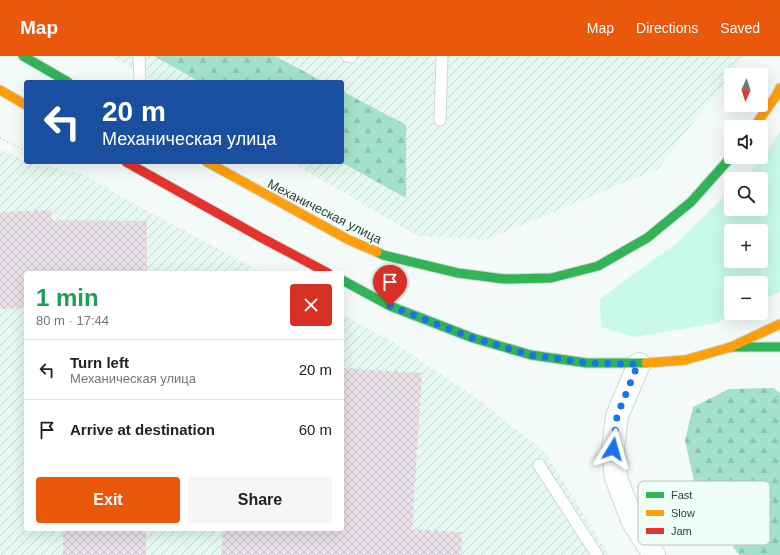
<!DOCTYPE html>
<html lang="en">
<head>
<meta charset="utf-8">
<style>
	body { margin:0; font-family:Helvetica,sans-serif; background:#f6f6f6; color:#222; height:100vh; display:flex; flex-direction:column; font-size:15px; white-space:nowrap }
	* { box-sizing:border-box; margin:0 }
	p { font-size:13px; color:#767676 }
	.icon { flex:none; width:22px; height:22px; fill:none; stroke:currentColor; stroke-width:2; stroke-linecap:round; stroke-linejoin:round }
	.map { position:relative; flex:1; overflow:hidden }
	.details { position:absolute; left:24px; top:215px; width:320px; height:260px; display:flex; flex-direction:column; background:#fff; border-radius:4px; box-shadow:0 4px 16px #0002 }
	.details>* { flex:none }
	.guide { position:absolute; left:24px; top:24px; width:320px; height:84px; border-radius:4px; box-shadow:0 4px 16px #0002; background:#1a4fa0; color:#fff; overflow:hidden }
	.needle { width:26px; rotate:183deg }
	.tools { position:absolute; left:724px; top:12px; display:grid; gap:8px }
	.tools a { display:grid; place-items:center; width:44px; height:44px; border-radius:4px; background:#fff; box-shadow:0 4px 16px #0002; font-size:20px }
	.pin { position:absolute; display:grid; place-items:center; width:34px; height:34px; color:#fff; margin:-41px -17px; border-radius:50% 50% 50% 0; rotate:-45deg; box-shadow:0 0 4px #0007 }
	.pin .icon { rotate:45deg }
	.me { position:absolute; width:44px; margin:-22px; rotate:8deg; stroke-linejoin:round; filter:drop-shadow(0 0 3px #0008) }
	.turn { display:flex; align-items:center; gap:14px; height:84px; padding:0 12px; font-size:18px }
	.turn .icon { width:52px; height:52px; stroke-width:2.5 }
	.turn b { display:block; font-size:28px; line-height:34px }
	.round { display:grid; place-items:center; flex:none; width:42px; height:42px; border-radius:4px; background:#f6f6f6 }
	.overview { display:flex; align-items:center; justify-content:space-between; height:68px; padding:0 12px }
	h1 { font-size:24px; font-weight:800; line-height:30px; color:#1e9e55 }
	.primary-button { display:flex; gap:8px; margin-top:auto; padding:8px 12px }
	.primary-button a { flex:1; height:46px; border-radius:4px; background:#ea580c; color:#fff; font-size:16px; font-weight:800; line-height:46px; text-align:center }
	.primary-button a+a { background:#f6f6f6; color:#222 }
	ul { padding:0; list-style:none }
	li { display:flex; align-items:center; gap:12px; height:60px; padding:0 12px; border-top:1px solid #e0e0e0 }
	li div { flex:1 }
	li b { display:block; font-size:15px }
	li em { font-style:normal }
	header { display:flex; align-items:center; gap:24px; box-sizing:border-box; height:56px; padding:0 20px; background:#ea580c; color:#fff }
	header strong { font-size:19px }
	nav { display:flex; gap:22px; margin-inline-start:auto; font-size:14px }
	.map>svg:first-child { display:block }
	.industrial { fill:url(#industrial-furrows) }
	.green { fill:#c9f9e8; fill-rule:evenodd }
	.forest { fill:url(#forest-firs) }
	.building { fill:url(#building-cross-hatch) }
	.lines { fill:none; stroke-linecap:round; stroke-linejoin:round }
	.lane-casing { stroke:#d0d7d4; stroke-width:13 }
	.street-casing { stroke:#d0d7d4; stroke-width:24 }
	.fast-casing { stroke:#d0d7d4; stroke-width:11 }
	.slow-casing { stroke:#d0d7d4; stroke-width:11 }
	.jam-casing { stroke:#d0d7d4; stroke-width:11 }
	.path { stroke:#d6d9d8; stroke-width:2.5; stroke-dasharray:1 3; stroke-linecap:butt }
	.lane { stroke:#fdfefe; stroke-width:11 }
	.street { stroke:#fdfefe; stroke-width:22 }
	.fast { stroke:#30b455; stroke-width:9 }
	.slow { stroke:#ff9f0a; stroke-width:9 }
	.jam { stroke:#e5322d; stroke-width:9 }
	.route { stroke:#1a73e8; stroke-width:7; stroke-dasharray:0 12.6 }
	.labels { text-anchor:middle; stroke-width:3.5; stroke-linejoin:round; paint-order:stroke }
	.street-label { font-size:13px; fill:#333c38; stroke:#f0fef8 }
	.key { fill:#f0fef8; stroke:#b7c4be; stroke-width:1 }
	.key-label { font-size:11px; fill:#333c38 }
</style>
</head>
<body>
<header>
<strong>Map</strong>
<nav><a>Map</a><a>Directions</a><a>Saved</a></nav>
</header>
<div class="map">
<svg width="780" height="499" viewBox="0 0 780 499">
	<defs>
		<pattern id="industrial-furrows" width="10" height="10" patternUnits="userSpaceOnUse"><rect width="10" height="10" fill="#e5f9f0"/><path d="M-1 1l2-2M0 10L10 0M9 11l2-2" fill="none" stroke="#c5d6cf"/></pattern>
		<pattern id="forest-firs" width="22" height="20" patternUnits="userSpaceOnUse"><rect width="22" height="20" fill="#a3e1cd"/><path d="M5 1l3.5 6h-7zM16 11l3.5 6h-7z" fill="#8dc2b1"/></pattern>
		<pattern id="building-cross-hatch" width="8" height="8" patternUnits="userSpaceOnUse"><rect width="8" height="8" fill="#ebe2e9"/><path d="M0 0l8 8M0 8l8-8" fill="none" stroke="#cac3c9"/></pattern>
	</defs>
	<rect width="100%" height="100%" fill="#f4faf7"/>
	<g class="industrial">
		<path d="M 110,0 L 744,0 L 658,113 L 488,183 L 418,180 L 291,106 L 342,106 L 342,26 L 155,26 Z"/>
		<path d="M 0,93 L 29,107 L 80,117 L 142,152 L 263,217 L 26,217 L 26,473 L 342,473 L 342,259 L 393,286 L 479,344 L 546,397 L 609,499 L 0,499 Z"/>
	</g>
	<path class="green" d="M 780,76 L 780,235 L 761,245 L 761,227 L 731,227 L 731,257 L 737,257 L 717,267 L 635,281 L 601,271 L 600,243 L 678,186 L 731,134 L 731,153 L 761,153 L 761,123 L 743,123 L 762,104 ZM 731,175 L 761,175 L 761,205 L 731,205 Z"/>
	<g class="forest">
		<path d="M 154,0 L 275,0 L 324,26 L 200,26 Z"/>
		<path d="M 342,35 L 406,69 L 406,142 L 341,106 Z"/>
		<path d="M 773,332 L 780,337 L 780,499 L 739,499 L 697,439 L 685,384 L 693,351 L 729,333 Z"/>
	</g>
	<g class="building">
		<path d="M 51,154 L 52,164 L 147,165 L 147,217 L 26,217 L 26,252 L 0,253 L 0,156 Z"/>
		<path d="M 342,312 L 422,317 L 412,473 L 462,476 L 461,499 L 221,499 L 223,473 L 342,473 Z"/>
		<rect x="63" y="473" width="83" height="26"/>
	</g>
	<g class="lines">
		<defs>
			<g id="lane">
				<path d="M 139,0 L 140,26"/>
				<path d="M 347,0 L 351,1"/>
				<path d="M 440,64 L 442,0"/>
				<path d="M 539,409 L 597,499"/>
			</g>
			<path id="street" d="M 639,308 L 617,360 L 613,393 L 616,422 L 633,466 L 654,499"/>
			<g id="fast">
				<path d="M 23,0 L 68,26"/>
				<path d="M 377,196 L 383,199 L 458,217 L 504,223 L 551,222 L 598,210 L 647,182 L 691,146 L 731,101"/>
				<path d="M 342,224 L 390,250 L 473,282 L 531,299 L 587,307 L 646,307"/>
				<path d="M 731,291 L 780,291"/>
			</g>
			<g id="slow">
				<path d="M 0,34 L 26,49"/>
				<path d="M 754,71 L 776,40 L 780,32"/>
				<path d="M 207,106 L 349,184 L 377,196"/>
				<path d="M 646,307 L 685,304 L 731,291 L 780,268"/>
			</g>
			<path id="jam" d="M 126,106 L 260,181 L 328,217"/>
		</defs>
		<use href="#lane" class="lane-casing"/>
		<use href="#street" class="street-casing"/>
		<use href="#fast" class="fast-casing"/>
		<use href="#slow" class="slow-casing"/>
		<use href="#jam" class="jam-casing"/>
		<g class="path">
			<path d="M 0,82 L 26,95"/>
			<path d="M 49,106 L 50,106"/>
		</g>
		<use href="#lane" class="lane"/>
		<use href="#street" class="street"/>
		<use href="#fast" class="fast"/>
		<use href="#slow" class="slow"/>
		<use href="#jam" class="jam"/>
	</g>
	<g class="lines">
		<path class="route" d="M 390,250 L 473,282 L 531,299 L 587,307 L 638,308 L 617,360 L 613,393"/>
	</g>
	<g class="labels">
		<g class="street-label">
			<text transform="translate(325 155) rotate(27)" y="5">Механическая улица</text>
		</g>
	</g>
	<rect x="638" y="425" width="132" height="64" rx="6" class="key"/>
	<rect x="646" y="436" width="18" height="6" fill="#30b455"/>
	<rect x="646" y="454" width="18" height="6" fill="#ff9f0a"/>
	<rect x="646" y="472" width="18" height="6" fill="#e5322d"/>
	<g class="key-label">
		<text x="671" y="443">Fast</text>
		<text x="671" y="461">Slow</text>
		<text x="671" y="479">Jam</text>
	</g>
</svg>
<div class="tools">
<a><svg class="needle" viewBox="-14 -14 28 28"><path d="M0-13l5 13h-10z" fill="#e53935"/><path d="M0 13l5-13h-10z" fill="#767676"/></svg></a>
<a><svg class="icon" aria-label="sound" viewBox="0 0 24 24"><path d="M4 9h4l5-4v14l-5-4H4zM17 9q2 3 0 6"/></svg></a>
<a><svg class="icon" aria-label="search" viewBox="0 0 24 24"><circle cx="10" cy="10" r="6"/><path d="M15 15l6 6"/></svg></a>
<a>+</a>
<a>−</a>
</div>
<div class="pin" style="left:390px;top:250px;background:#d93025"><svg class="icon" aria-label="arrive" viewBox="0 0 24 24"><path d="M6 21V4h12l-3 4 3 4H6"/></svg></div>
<svg class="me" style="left:613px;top:393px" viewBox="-20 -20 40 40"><path d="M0-17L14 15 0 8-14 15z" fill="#1a73e8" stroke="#fff" stroke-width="4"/></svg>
<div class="guide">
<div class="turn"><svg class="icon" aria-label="left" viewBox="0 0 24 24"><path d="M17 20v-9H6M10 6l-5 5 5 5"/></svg><div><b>20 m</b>Механическая улица</div></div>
</div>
<section class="details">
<div class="overview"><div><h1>1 min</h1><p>80 m · 17:44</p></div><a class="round" style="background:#d93025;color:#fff"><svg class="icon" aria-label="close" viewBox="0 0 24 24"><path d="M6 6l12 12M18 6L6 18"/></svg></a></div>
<ul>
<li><svg class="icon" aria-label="left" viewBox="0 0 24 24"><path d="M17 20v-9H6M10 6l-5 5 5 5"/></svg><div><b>Turn left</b><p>Механическая улица</p></div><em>20 m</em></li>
<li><svg class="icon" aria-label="arrive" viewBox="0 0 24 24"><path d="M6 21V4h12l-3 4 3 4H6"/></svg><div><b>Arrive at destination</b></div><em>60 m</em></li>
</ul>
<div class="primary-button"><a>Exit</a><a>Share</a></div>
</section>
</div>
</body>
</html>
